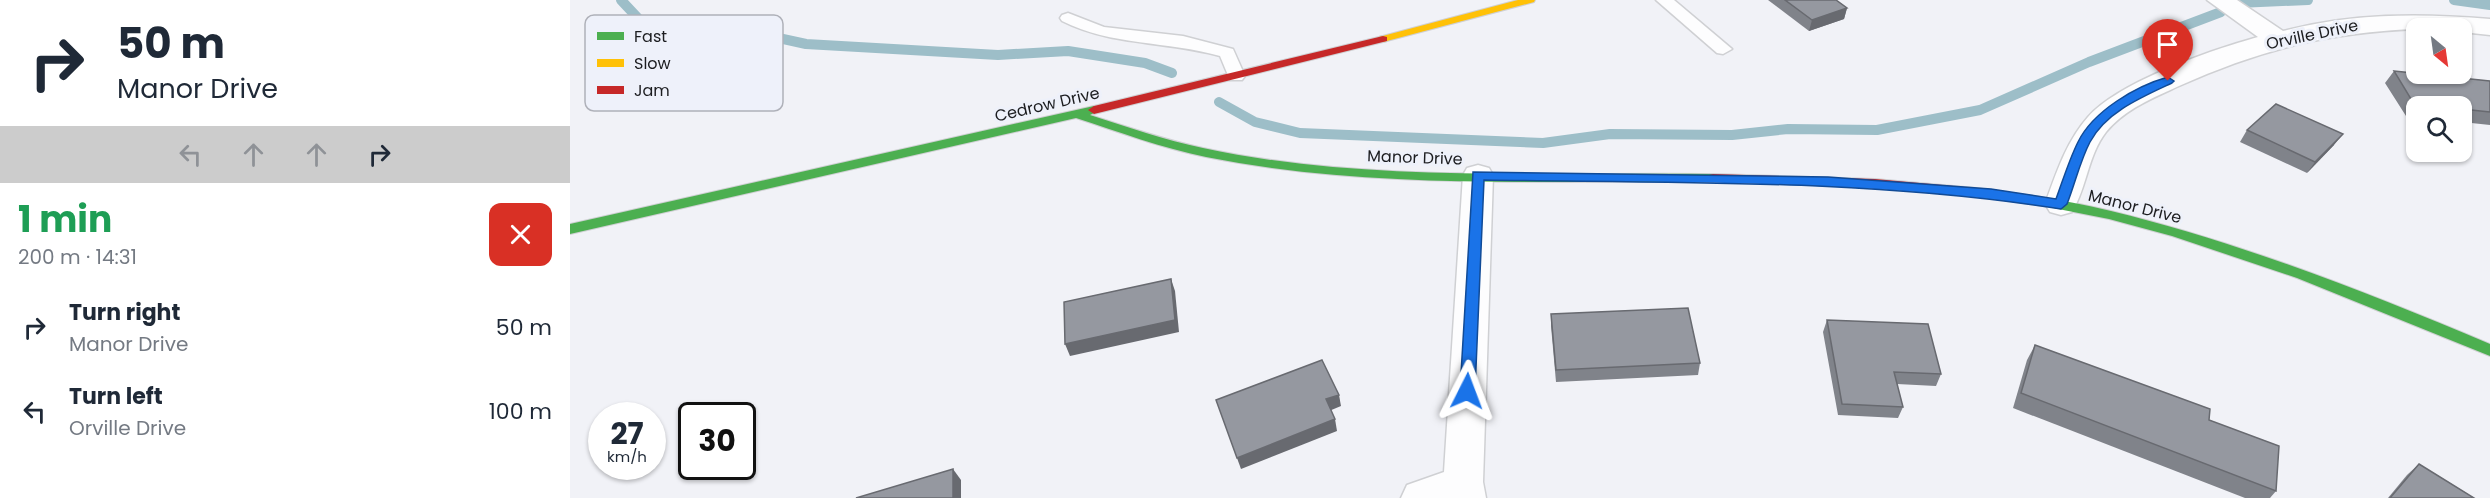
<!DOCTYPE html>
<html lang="en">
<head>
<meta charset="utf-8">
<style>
	body { margin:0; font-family:Poppins,sans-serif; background:#f2f2f3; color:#1f2937; height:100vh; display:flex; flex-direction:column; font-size:22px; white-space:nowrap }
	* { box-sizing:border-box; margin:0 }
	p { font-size:20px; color:#747a83 }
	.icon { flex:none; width:33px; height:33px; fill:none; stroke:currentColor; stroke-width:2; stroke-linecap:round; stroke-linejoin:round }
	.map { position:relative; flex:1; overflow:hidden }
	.details { display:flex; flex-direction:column; background:#fff; width:570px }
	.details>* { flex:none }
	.guide { background:#fff; color:#1f2937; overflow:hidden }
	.needle { width:39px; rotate:151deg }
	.buttons { position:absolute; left:1836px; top:18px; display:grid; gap:12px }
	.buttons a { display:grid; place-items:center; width:66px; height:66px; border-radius:12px; background:#fff; box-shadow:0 2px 4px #0004; font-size:30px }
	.speed { position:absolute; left:18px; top:402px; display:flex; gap:12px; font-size:30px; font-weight:700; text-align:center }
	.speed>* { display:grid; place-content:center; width:78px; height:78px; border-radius:50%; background:#fff; box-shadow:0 2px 4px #0004; line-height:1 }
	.speed small { font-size:15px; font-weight:400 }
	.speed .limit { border:3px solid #111; border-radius:9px; background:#fff; color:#111 }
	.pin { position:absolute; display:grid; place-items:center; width:51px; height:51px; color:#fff; margin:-62px -26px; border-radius:50% 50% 50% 0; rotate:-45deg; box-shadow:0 0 6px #0007 }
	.pin .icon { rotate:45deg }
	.me { position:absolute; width:66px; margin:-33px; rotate:3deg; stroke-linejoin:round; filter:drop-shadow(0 0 4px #0008) }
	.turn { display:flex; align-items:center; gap:21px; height:126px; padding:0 18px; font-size:27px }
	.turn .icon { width:78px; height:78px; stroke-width:2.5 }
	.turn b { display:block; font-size:42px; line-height:51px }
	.lanes { display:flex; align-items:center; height:57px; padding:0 18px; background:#0003; justify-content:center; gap:30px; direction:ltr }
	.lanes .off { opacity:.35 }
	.round { display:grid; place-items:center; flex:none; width:63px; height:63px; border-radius:12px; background:#f2f2f3 }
	.head { display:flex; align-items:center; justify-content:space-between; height:102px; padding:0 18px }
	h1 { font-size:36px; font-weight:700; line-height:45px; color:#1e9e55 }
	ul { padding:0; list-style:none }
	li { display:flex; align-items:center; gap:18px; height:84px; padding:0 18px }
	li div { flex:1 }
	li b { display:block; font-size:22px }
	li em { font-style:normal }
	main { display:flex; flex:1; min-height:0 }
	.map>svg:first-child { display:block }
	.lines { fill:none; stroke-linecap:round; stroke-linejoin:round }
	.stream { stroke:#9dbec8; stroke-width:10 }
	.lane-casing { stroke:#cfd0d3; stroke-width:3 }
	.street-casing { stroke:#cfd0d3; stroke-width:3 }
	.fast-casing { stroke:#cfd0d3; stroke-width:2 }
	.slow-casing { stroke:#cfd0d3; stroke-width:2 }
	.jam-casing { stroke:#cfd0d3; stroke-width:2 }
	.lane { fill:#fdfdfe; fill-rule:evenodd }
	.street { fill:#fdfdfe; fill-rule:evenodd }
	.fast { fill:#4caf50; fill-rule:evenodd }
	.slow { fill:#ffc107; fill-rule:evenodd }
	.jam { fill:#c62828; fill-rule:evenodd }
	.wall { fill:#80838a }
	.shaded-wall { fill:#686a70 }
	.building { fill:#9598a0; stroke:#686a70; stroke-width:1.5 }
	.route { fill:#1a73e8; stroke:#114b97; stroke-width:1.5 }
	.labels { text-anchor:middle; stroke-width:6; stroke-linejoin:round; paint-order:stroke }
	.street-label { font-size:16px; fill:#1c1d20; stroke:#eef1fa }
	.key { fill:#eef1fa; stroke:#afb1b9; stroke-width:1.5 }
	.key-label { font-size:16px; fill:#1c1d20 }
</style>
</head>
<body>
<main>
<section class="details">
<div class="guide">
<div class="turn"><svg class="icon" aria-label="right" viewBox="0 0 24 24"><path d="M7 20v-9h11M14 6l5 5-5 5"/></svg><div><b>50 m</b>Manor Drive</div></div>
<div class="lanes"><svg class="icon off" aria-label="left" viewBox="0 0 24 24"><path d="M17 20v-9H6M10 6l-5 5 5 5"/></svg><svg class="icon off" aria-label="ahead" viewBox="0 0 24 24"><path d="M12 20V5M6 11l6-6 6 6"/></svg><svg class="icon off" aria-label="ahead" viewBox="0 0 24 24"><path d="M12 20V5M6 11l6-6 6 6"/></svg><svg class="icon" aria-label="right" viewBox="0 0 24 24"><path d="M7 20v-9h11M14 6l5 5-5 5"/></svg></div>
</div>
<div class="head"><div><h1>1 min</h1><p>200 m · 14:31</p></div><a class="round" style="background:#d93025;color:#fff"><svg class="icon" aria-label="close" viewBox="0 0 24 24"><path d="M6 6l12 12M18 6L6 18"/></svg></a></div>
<ul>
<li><svg class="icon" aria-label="right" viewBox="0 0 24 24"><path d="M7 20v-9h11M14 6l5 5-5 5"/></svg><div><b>Turn right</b><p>Manor Drive</p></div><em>50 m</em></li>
<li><svg class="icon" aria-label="left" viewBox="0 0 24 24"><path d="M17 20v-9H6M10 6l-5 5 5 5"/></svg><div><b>Turn left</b><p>Orville Drive</p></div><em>100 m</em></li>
</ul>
</section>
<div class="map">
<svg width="1920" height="498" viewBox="0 0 1920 498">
	<rect width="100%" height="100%" fill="#f1f2f7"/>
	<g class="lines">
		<g class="stream">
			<path d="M 51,0 L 80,31 L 107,39 L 176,31 L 236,44 L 428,55 L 498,51 L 575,63 L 602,73"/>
			<path d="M 1884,0 L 1920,5"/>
			<path d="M 1668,3 L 1738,0"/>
			<path d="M 649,102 L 685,122 L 730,133 L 973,143 L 1040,134 L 1162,135 L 1218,129 L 1307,130 L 1410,110 L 1519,62 L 1651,12"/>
		</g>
		<defs>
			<g id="lane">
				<path d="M 1086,0 L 1104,0 L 1162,49 L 1153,54 L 1147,53 Z"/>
				<path d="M 498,13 L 534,27 L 613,36 L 663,49 L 675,76 L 672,80 L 660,80 L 650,56 C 598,41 541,46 492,21 L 490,18 L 492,15 Z"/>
			</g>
			<g id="street">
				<path d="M 1637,0 L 1667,0 L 1713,31 C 1781,13 1850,13 1920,19 L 1920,35 L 1892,32 L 1892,28 C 1785,28 1709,41 1609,86 C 1583,98 1555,109 1536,132 C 1518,155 1517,187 1502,212 L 1491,215 L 1480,212 L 1475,204 C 1486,174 1496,142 1518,117 C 1549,82 1641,50 1688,37 Z"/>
				<path d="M 908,165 L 919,168 L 923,175 L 913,482 L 916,498 L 831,498 L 837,485 L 874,472 L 893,175 L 897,168 Z"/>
			</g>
			<g id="fast">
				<path d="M 524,106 L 530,110 L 520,115 C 557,127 595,140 633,148 C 795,183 978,172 1143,174 L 1149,178 L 1143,182 C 975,180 802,190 636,157 C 592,148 549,132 506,118 L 0,234 L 0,224 Z"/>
				<path d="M 1406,188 C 1451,194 1497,200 1541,211 C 1672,243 1796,292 1920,344 L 1920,356 L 1727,278 L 1602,236 L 1539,219 L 1473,206 L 1401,195 L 1400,192 Z"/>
			</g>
			<path id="slow" d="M 948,0 L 965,0 L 964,2 L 813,42 L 808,39 L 809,37 Z"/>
			<g id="jam">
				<path d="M 813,36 L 817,37 L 817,41 L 524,114 L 518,110 L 524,106 Z"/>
				<path d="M 1143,174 L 1305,179 L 1406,188 L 1412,192 L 1406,196 L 1305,187 L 1139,181 L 1137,178 L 1139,175 Z"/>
			</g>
		</defs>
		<use href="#lane" class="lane-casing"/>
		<use href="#street" class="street-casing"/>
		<use href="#fast" class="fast-casing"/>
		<use href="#slow" class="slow-casing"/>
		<use href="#jam" class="jam-casing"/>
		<use href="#lane" class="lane"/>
		<use href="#street" class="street"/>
		<use href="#fast" class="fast"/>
		<use href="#slow" class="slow"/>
		<use href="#jam" class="jam"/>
	</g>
	<g class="wall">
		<path d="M 1198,0 L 1266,0 L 1277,8 L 1274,19 L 1239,31 Z"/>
		<path d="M 1824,71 L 1920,81 L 1920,125 L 1892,122 L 1892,106 L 1846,106 L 1846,117 L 1836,116 L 1815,83 Z"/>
		<path d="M 1677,130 L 1764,145 L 1737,173 L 1670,142 Z"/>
		<path d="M 981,314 L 1130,363 L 1128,375 L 986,382 L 981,326 Z"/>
		<path d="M 1257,320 L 1371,374 L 1366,386 L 1327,384 L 1333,407 L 1328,418 L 1268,415 L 1253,332 Z"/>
		<path d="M 1465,345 L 1639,420 L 1706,491 L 1700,498 L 1675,498 L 1443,408 L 1457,360 Z"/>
		<path d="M 1849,464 L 1904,498 L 1818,498 L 1837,475 Z"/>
	</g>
	<g class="shaded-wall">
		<path d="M 1277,8 L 1274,19 L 1239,31 L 1242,20 Z"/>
		<path d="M 1773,134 L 1764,145 L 1737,173 L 1745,162 Z"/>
		<path d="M 601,279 L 605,291 L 609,332 L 500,356 L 495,344 Z"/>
		<path d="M 769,395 L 771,406 L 759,411 L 756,399 Z"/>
		<path d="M 765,419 L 767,431 L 671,469 L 667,458 Z"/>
		<path d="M 383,469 L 391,480 L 391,498 L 383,498 Z"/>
	</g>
	<g class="building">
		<path d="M 1215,0 L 1266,0 L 1277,8 L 1242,20 Z"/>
		<path d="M 1824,71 L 1920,81 L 1920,112 L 1892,109 L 1892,106 L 1869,106 L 1844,104 Z"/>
		<path d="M 1706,104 L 1773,134 L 1745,162 L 1677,130 Z"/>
		<path d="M 601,279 L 605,320 L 495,344 L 494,302 Z"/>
		<path d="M 1118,308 L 1130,363 L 986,370 L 981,314 Z"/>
		<path d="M 1257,320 L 1358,324 L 1371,374 L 1324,372 L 1333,407 L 1272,404 Z"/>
		<path d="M 1465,345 L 1640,409 L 1639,420 L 1709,446 L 1706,491 L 1451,393 Z"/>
		<path d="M 752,360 L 769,395 L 756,399 L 765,419 L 667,458 L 646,400 Z"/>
		<path d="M 1849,464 L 1904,498 L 1820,498 Z"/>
		<path d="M 383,469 L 383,498 L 286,498 Z"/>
	</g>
	<path class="route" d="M 1598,77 L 1604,81 L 1602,83 C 1572,97 1536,112 1520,142 C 1510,161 1505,184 1497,204 L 1491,209 C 1300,179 1106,183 914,180 L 905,391 L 897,397 L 890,391 L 903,172 L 1258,177 L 1421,189 L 1486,199 C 1493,180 1499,160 1508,142 C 1523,111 1566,86 1598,77 Z"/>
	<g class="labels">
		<g class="street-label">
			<text transform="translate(1742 34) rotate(-12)" y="6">Orville Drive</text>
			<text transform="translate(477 104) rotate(-13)" y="6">Cedrow Drive</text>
			<text transform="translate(845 157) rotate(2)" y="6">Manor Drive</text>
			<text transform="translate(1565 206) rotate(14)" y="6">Manor Drive</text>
		</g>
	</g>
	<rect x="15" y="15" width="198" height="96" rx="9" class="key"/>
	<rect x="27" y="32" width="27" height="8" fill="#4caf50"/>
	<rect x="27" y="59" width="27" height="8" fill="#ffc107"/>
	<rect x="27" y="86" width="27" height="8" fill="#c62828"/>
	<g class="key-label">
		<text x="64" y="42">Fast</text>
		<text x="64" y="69">Slow</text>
		<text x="64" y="96">Jam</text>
	</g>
</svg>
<div class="buttons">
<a><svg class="needle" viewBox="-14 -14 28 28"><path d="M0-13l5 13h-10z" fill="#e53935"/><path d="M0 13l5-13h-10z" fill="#747a83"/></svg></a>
<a><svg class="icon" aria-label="search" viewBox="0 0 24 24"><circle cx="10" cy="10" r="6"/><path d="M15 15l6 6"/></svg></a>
</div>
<div class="speed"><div>27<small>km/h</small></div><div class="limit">30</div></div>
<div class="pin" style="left:1598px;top:81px;background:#d93025"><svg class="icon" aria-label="arrive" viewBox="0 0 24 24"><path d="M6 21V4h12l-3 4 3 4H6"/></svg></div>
<svg class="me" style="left:897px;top:391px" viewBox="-20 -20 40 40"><path d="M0-17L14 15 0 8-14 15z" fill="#1a73e8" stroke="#fff" stroke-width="4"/></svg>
</div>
</main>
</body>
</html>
